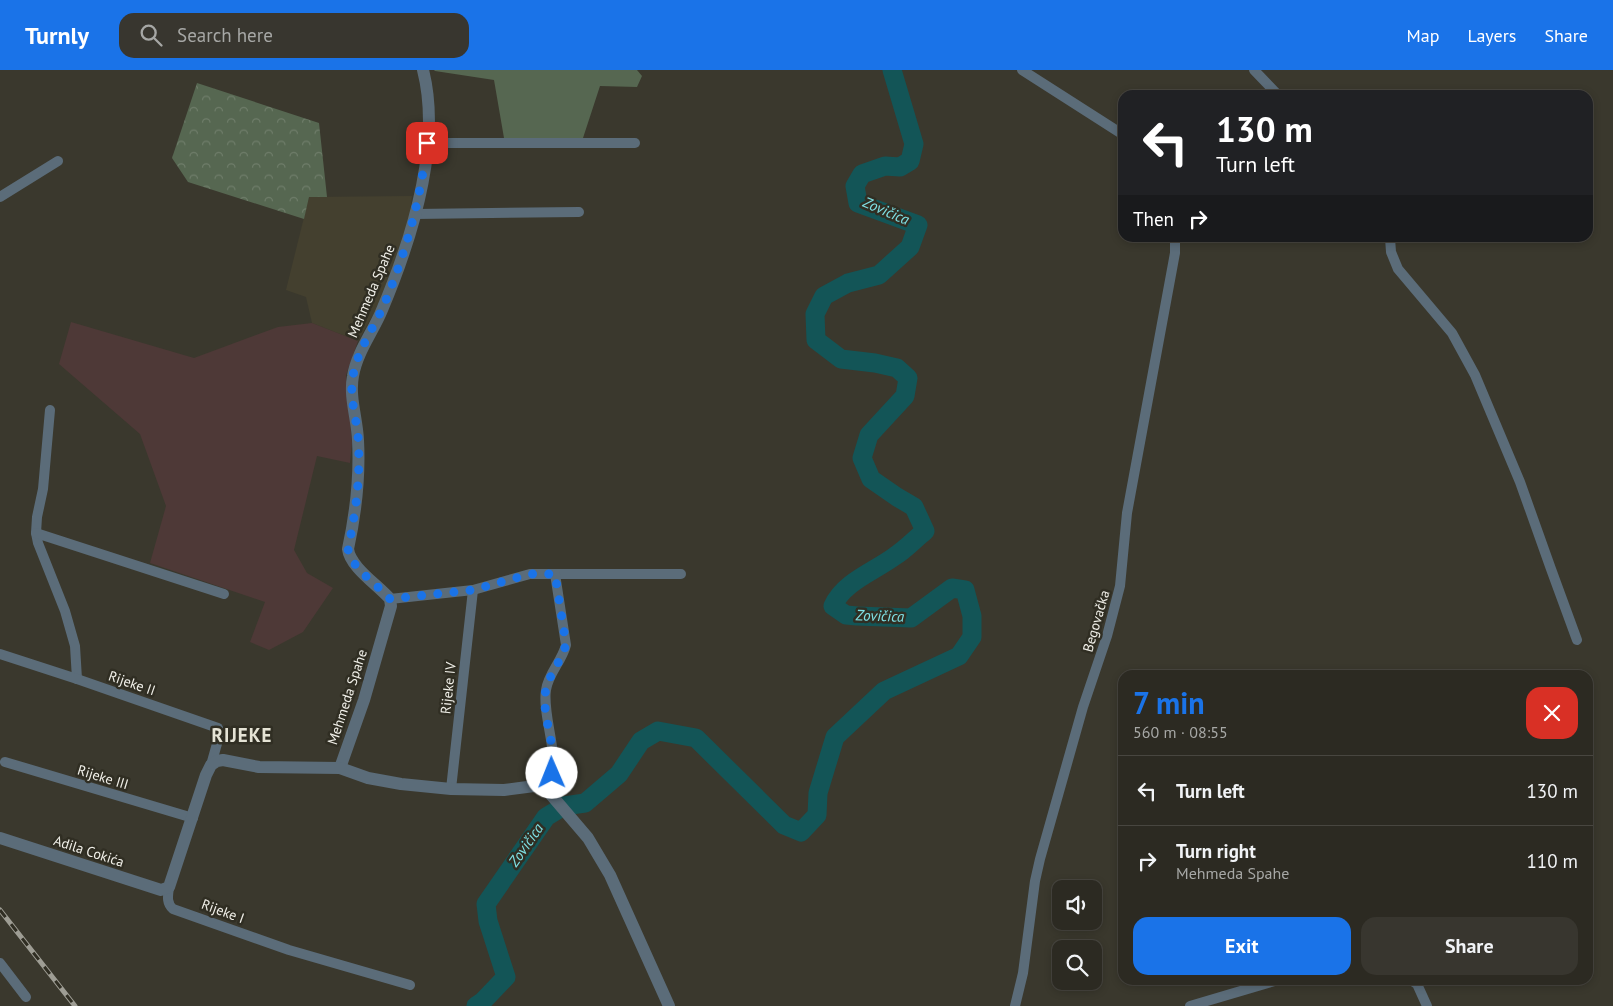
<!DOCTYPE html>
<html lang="en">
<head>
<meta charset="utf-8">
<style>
	body { margin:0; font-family:"PT Sans",sans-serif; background:#38362f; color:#f1f3f6; height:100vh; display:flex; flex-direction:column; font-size:19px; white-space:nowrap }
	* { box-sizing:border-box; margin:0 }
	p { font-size:16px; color:#a6a7a5 }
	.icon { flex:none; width:28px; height:28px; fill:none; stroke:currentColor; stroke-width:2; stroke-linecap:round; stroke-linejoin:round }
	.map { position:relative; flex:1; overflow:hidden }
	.panel { position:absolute; left:1118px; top:600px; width:475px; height:315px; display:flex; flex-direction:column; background:#2c2a22; border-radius:15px; box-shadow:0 2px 8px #0003,0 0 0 1px #484640 }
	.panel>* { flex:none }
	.hud { position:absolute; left:1118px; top:20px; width:475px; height:152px; border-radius:15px; box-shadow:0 2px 8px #0003,0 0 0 1px #484640; background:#202124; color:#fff; overflow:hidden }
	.controls { position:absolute; left:1052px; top:810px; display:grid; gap:10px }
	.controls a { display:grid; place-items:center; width:50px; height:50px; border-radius:10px; background:#2c2a22; box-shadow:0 2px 8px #0003,0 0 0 1px #484640; font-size:25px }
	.pin { position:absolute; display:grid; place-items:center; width:42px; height:42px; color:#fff; margin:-21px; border-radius:10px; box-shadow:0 2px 8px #0006 }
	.me { position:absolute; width:55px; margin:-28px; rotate:359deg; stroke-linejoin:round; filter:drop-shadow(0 0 4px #0008) }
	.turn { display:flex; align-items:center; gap:18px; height:105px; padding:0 15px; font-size:22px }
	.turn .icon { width:65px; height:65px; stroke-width:2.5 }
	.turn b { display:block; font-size:35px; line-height:42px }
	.then { display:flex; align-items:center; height:48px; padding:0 15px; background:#0003; gap:10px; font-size:19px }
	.round { display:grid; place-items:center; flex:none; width:52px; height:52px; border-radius:15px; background:#38362f }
	.head { display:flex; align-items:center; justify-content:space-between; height:85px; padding:0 15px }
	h1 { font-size:30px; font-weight:700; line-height:38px; color:#1a73e8 }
	.action { display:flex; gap:10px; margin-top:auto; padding:10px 15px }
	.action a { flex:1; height:58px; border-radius:15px; background:#1a73e8; color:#fff; font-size:20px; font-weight:700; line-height:58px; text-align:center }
	.action a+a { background:#38362f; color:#f1f3f6 }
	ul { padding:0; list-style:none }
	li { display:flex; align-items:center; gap:15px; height:70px; padding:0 15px; border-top:1px solid #484640 }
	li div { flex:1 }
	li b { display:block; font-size:19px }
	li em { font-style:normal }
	header { display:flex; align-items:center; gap:30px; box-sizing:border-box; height:70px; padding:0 25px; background:#1a73e8; color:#fff }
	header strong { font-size:24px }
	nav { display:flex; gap:28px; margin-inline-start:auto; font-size:18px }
	.search { width:350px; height:45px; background:#38362f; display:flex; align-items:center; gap:12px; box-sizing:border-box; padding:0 18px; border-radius:15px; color:#a6a7a5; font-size:19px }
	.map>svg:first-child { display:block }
	.built { fill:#44402f }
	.industrial { fill:#4e3937 }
	.grass { fill:#566751 }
	.park { fill:url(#park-crowns) }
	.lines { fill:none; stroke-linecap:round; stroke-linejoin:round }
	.river { stroke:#135557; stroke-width:19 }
	.minor { stroke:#5b6c79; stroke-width:10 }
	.tertiary { stroke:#5b6c79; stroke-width:12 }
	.rail-casing { stroke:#9e9d94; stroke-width:5 }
	.rail { stroke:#302e23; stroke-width:3; stroke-dasharray:9; stroke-linecap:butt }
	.route { stroke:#1a73e8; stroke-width:9; stroke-dasharray:0 16.2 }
	.labels { text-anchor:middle; stroke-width:5; stroke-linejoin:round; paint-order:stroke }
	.street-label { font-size:14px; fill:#f1f0e9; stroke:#302e23 }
	.water-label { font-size:15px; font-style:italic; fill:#7fe1e5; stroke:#302e23 }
	.district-label { font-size:19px; font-weight:bold; letter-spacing:1px; fill:#e5e3d5; stroke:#302e23 }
</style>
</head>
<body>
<header>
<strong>Turnly</strong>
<div class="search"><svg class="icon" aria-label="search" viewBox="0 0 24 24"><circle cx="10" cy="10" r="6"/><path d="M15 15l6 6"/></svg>Search here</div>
<nav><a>Map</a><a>Layers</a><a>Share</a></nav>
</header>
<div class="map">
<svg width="1613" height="936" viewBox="0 0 1613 936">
	<defs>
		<pattern id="park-crowns" width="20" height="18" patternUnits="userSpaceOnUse" patternTransform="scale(1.25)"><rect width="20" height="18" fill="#566751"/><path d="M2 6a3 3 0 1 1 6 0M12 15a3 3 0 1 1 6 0" fill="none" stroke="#6f7d6a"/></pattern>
	</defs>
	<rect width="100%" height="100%" fill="#3a382d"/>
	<path class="built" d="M 412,126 L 409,153 L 384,226 L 358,271 L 312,253 L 306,227 L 286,220 L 309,127 Z"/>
	<path class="industrial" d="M 71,252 L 194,288 L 278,257 L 312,253 L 358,271 L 346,305 L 352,373 L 350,393 L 317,386 L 294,480 L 307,503 L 333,518 L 303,562 L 269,580 L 250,572 L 265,532 L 150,493 L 166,436 L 140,364 L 59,294 Z"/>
	<path class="grass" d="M 434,0 L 637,0 L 642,6 L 637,17 L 600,16 L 583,68 L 504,68 L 494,10 L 435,1 Z"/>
	<path class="park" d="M 197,13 L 319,53 L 327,127 L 309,127 L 304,149 L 188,112 L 172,88 Z"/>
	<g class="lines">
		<path class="river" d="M 476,936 L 482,932 L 506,907 L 488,851 L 486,834 L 546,747 L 564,736 L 585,733 L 619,704 L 641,671 L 658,661 L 696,668 L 784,755 L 801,762 L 817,745 L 818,723 L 835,667 L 884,621 L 959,586 L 972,567 L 972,546 L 965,520 L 952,518 L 911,548 L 857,546 L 846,545 L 833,536 C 843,512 875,501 895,486 C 906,479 915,469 925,461 L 914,437 L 897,427 L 871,409 L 862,388 L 869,365 L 905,326 L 908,308 L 897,298 L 875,293 L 841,289 L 816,270 L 815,244 L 824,226 L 848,213 L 879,205 L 910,177 L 918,155 L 858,133 L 855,116 L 862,104 L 885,96 L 900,97 L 910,91 L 914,74 L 892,0"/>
		<g class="minor">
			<path d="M 1022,0 L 1122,64"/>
			<path d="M 1254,0 L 1278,25"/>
			<path d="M 427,73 L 635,73"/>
			<path d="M 0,127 L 58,91"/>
			<path d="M 415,144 L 579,142"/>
			<path d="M 1390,168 L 1391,182 L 1398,199 L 1452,263 L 1475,305 L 1520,412 L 1551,499 L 1577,570"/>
			<path d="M 50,340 L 43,419 L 37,447 L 36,463 L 38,473 L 65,541 L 75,576 L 77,609"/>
			<path d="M 36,463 L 224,524"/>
			<path d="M 390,529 L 473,520 L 530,504 L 681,504"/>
			<path d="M 0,584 L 77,609 L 218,658 L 220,663 L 211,695"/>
			<path d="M 5,692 L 193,748"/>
			<path d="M 542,715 C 545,712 550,709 551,704 C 559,685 542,644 546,620 C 548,604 562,591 566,575 L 555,504"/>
			<path d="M 451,719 L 473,520"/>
			<path d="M 169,817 C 168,825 166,833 173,839 L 289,880 L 410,915"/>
			<path d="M 0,893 L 26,927"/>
			<path d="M 1411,910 L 1417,914 L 1427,936"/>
			<path d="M 1015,936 L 1023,903 L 1035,811 L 1040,789 L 1083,637 L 1107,566 L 1120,516 L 1127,443 L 1175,183 L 1175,168"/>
			<path d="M 1190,936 L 1278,910"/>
		</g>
		<g class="tertiary">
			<path d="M 340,698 L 364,630 L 391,536 L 390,529 C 378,515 350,497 348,479 C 356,442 360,407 358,370 C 357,348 349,327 353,306 C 357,282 373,262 382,240 C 411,171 442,74 423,0"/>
			<path d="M 0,768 L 161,820 L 169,817 L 206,705 L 211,695 L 217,691 L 223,690 L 259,697 L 340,698 L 368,708 L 401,714 L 451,719 L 504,720 L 542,715 L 547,720 L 588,768 L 610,805 L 669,936"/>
		</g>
		<defs>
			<path id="rail" d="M 0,840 L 75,936"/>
		</defs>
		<use href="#rail" class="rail-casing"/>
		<use href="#rail" class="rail"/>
	</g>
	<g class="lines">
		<path class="route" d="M 427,73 C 421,127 407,179 386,230 C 376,255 357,280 353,306 C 349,326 356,346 358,366 C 361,405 356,441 348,479 C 350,497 378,515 390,529 L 473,520 L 530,504 L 555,504 L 566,574 C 561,593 547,606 545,625 C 543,651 557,677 552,703"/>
	</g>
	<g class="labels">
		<g class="street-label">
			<text transform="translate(371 221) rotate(-67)" y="5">Mehmeda Spahe</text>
			<text transform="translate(1096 551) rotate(-74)" y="5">Begovačka</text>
			<text transform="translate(132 613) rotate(19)" y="5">Rijeke II</text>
			<text transform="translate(448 618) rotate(-84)" y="5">Rijeke IV</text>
			<text transform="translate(347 627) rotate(-72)" y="5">Mehmeda Spahe</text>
			<text transform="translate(103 707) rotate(17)" y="5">Rijeke III</text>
			<text transform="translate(89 781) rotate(18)" y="5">Adila Cokića</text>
			<text transform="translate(223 841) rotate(20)" y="5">Rijeke I</text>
		</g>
		<g class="water-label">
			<text transform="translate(886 141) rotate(23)" y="5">Zovičica</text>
			<text transform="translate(880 546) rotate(2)" y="5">Zovičica</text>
			<text transform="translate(526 775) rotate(-55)" y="5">Zovičica</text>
		</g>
		<g class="district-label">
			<text x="242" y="672">RIJEKE</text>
		</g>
	</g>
</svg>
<div class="controls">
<a><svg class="icon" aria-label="sound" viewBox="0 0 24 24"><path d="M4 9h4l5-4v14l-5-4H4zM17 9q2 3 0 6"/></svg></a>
<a><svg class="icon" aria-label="search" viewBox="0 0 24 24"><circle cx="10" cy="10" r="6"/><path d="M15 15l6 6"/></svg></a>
</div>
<div class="pin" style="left:427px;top:73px;background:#d93025"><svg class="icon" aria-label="arrive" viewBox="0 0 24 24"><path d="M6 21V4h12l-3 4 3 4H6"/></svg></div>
<svg class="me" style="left:552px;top:703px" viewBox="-20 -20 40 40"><circle r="19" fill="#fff"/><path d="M0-13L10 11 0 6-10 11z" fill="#1a73e8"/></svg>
<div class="hud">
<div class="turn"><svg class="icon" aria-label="left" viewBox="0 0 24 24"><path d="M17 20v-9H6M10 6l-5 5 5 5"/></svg><div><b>130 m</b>Turn left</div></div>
<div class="then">Then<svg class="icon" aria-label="right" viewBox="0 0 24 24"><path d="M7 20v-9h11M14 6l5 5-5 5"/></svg></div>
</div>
<section class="panel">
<div class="head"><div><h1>7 min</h1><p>560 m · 08:55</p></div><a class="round" style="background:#d93025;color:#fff"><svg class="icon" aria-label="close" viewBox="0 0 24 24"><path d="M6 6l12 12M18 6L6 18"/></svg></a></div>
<ul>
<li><svg class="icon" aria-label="left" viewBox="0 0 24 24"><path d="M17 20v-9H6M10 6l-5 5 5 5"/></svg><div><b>Turn left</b></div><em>130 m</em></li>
<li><svg class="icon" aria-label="right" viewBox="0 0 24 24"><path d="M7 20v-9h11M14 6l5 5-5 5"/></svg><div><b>Turn right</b><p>Mehmeda Spahe</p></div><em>110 m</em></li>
</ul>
<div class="action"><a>Exit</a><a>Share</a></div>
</section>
</div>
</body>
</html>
